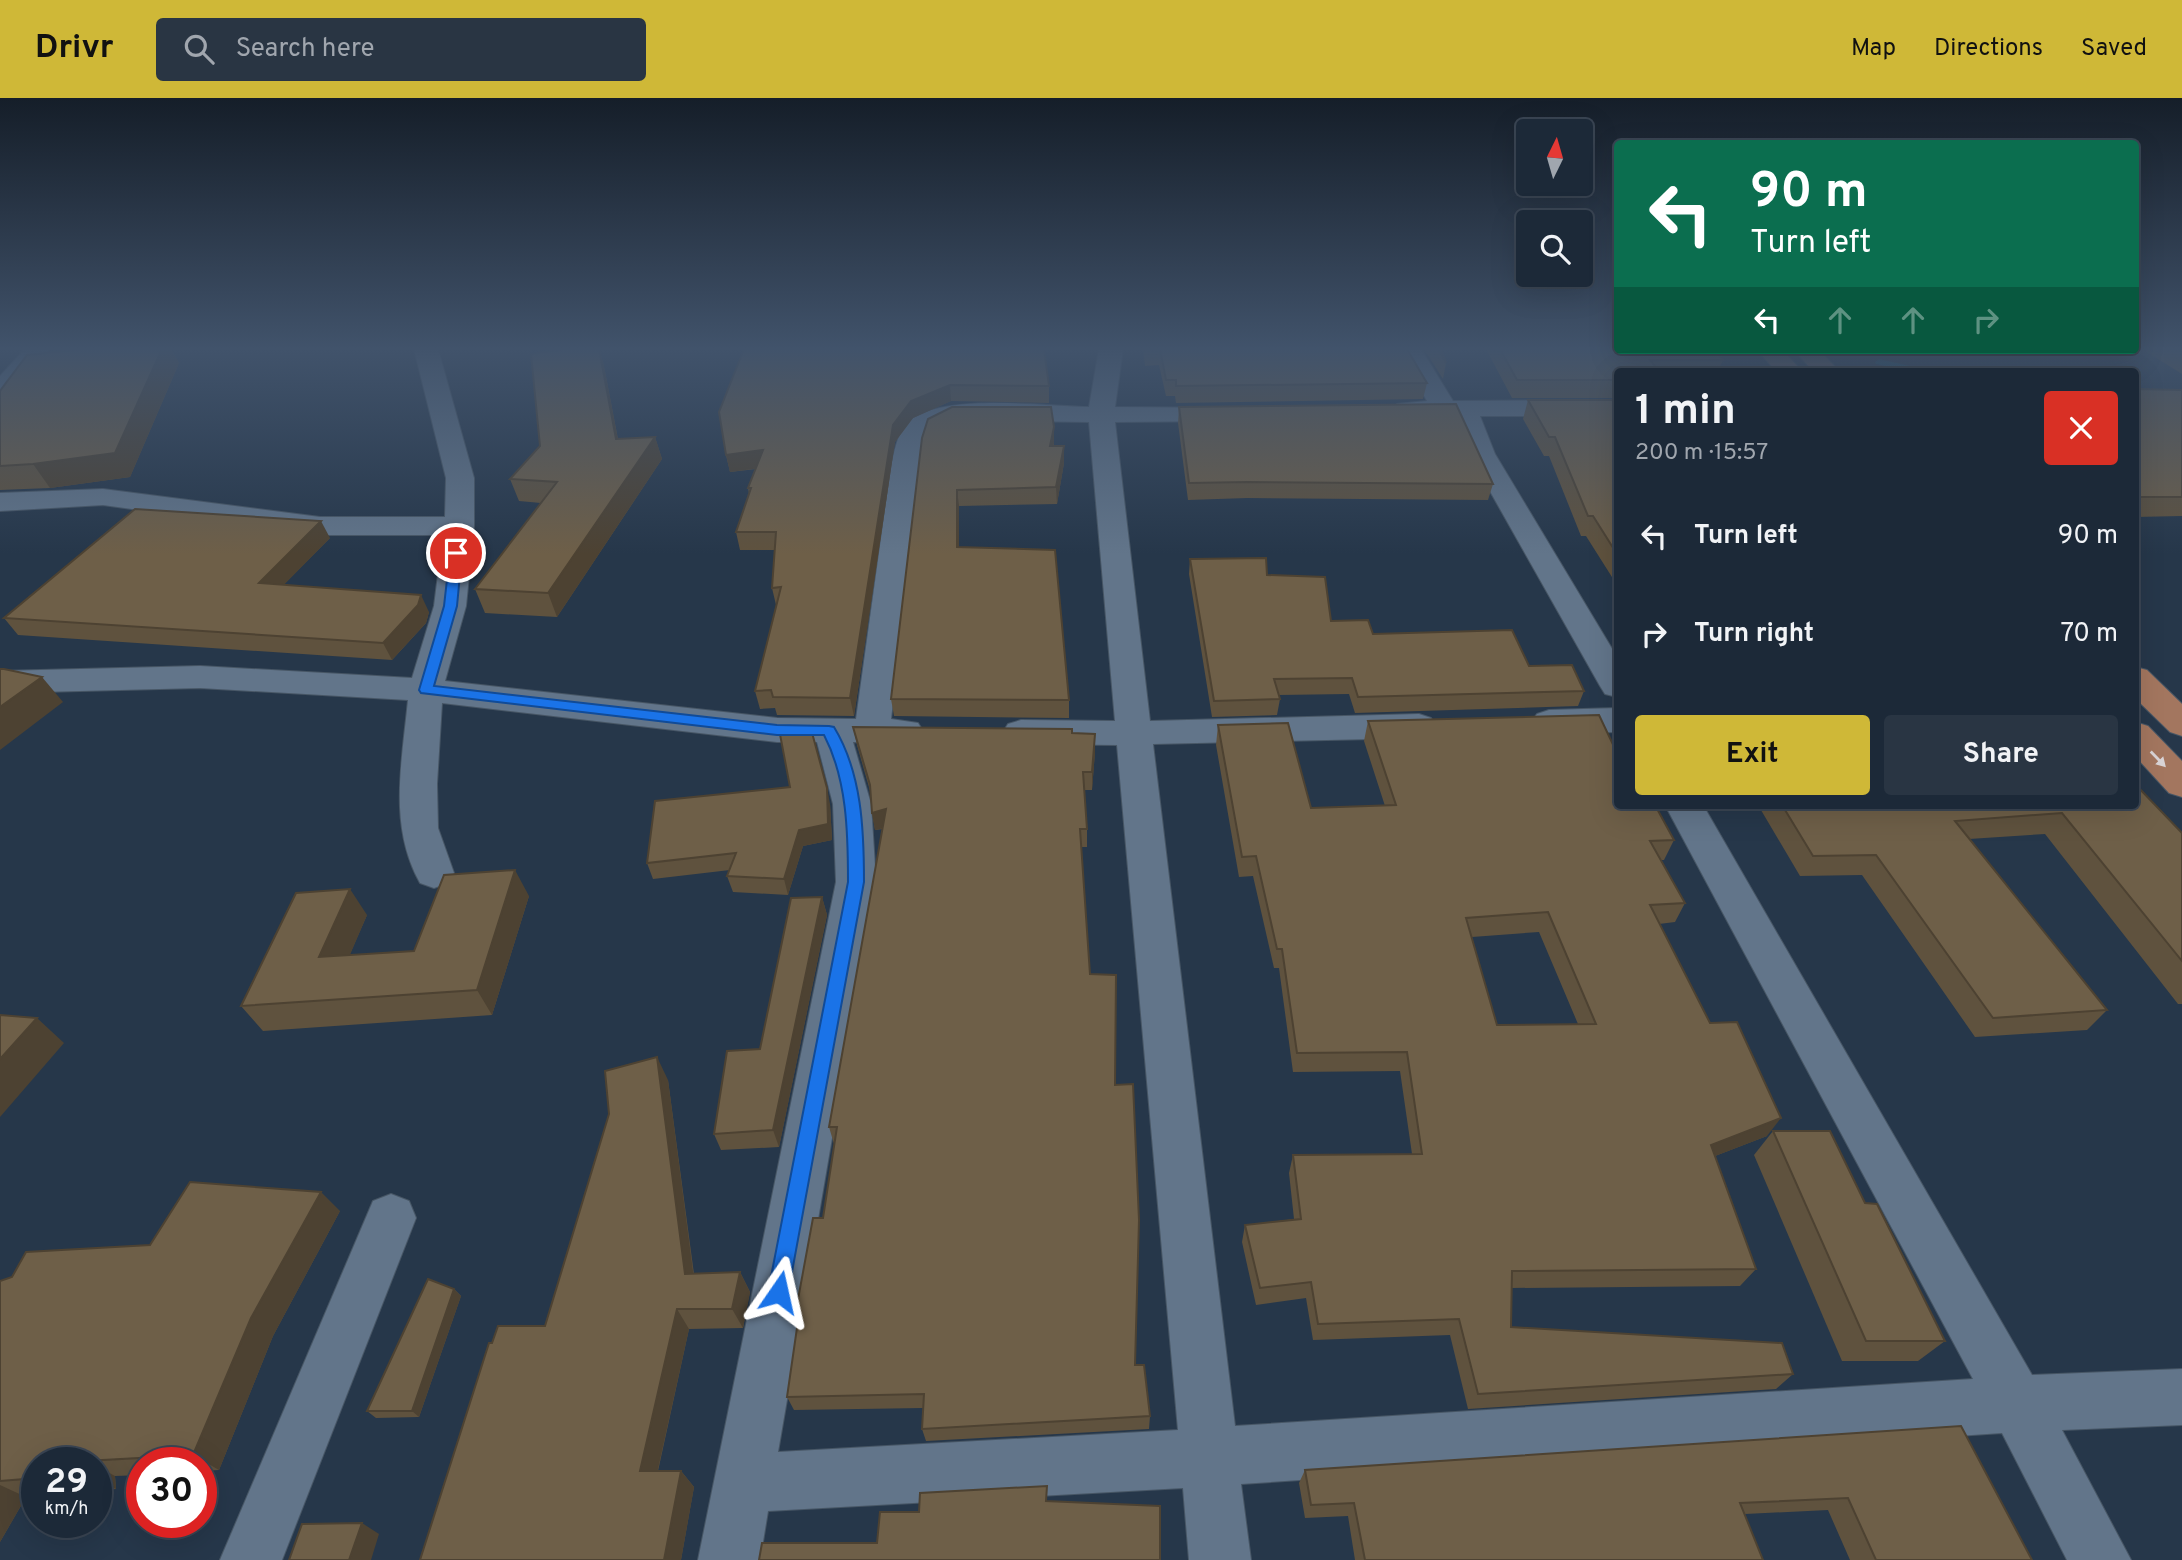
<!DOCTYPE html>
<html lang="en">
<head>
<meta charset="utf-8">
<style>
	body { margin:0; font-family:Overpass,sans-serif; background:#293543; color:#f1f3f6; height:100vh; display:flex; flex-direction:column; font-size:26px; white-space:nowrap }
	* { box-sizing:border-box; margin:0 }
	p { font-size:23px; color:#a0a6ae }
	.icon { flex:none; width:38px; height:38px; fill:none; stroke:currentColor; stroke-width:2; stroke-linecap:round; stroke-linejoin:round }
	.map { position:relative; flex:1; overflow:hidden }
	.side { position:absolute; left:1614px; top:270px; width:525px; height:441px; display:flex; flex-direction:column; background:#1c2938; border-radius:7px; box-shadow:0 7px 28px #0002,0 0 0 2px #3a4553 }
	.side>* { flex:none }
	.banner { position:absolute; left:1614px; top:42px; width:525px; height:214px; border-radius:7px; box-shadow:0 7px 28px #0002,0 0 0 2px #3a4553; background:#0b6e4f; color:#fff; overflow:hidden }
	.needle { width:46px; rotate:5deg }
	.controls { position:absolute; left:1516px; top:21px; display:grid; gap:14px }
	.controls a { display:grid; place-items:center; width:77px; height:77px; border-radius:7px; background:#1c2938; box-shadow:0 7px 28px #0002,0 0 0 2px #3a4553; font-size:35px }
	.speed { position:absolute; left:21px; top:1349px; display:flex; gap:14px; font-size:35px; font-weight:700; text-align:center }
	.speed>* { display:grid; place-content:center; width:91px; height:91px; border-radius:50%; background:#1c2938; box-shadow:0 7px 28px #0002,0 0 0 2px #3a4553; line-height:1 }
	.speed small { font-size:18px; font-weight:400 }
	.speed .limit { border:10px solid #d22; background:#fff; color:#111 }
	.pin { position:absolute; display:grid; place-items:center; width:60px; height:60px; color:#fff; margin:-30px; border:4px solid #fff; border-radius:50%; box-shadow:0 2px 7px #0007 }
	.me { position:absolute; width:77px; margin:-38px; rotate:11deg; stroke-linejoin:round; filter:drop-shadow(0 0 5px #0008) }
	.turn { display:flex; align-items:center; gap:24px; height:147px; padding:0 21px; font-size:32px }
	.turn .icon { width:91px; height:91px; stroke-width:2.5 }
	.turn b { display:block; font-size:49px; line-height:60px }
	.lanes { display:flex; align-items:center; height:66px; padding:0 21px; background:#0003; justify-content:center; gap:35px; direction:ltr }
	.lanes .off { opacity:.35 }
	.round { display:grid; place-items:center; flex:none; width:74px; height:74px; border-radius:7px; background:#293543 }
	.head { display:flex; align-items:center; justify-content:space-between; height:119px; padding:0 21px }
	h1 { font-size:42px; font-weight:700; line-height:52px }
	.action { display:flex; gap:14px; margin-top:auto; padding:14px 21px }
	.action a { flex:1; height:80px; border-radius:7px; background:#cfb837; color:#111; font-size:28px; font-weight:700; line-height:80px; text-align:center }
	.action a+a { background:#293543; color:#f1f3f6 }
	ul { padding:0; list-style:none }
	li { display:flex; align-items:center; gap:21px; height:98px; padding:0 21px }
	li div { flex:1 }
	li b { display:block; font-size:26px }
	li em { font-style:normal }
	header { display:flex; align-items:center; gap:42px; box-sizing:border-box; height:98px; padding:0 35px; background:#cfb837; color:#111 }
	header strong { font-size:33px }
	nav { display:flex; gap:38px; margin-inline-start:auto; font-size:24px }
	.search { width:490px; height:63px; background:#293543; display:flex; align-items:center; gap:18px; box-sizing:border-box; padding:0 24px; border-radius:7px; color:#a0a6ae; font-size:26px }
	.map>svg:first-child { display:block }
	.lines { fill:none; stroke-linecap:round; stroke-linejoin:round }
	.stream { fill:#09668a; fill-rule:evenodd }
	.minor-casing { stroke:#475665; stroke-width:2 }
	.major-casing { stroke:#475665; stroke-width:2 }
	.minor { fill:#62758a; fill-rule:evenodd }
	.major { fill:#a3765f; fill-rule:evenodd }
	.wall { fill:#5f523e; fill-rule:evenodd }
	.shaded-wall { fill:#4d4232 }
	.building { fill:#6e5f48; stroke:#4d4232; stroke-width:2; fill-rule:evenodd }
	.oneway { fill:#d9d4d6 }
	.route { fill:#1a73e8; stroke:#114b97; stroke-width:2 }
</style>
</head>
<body>
<header>
<strong>Drivr</strong>
<div class="search"><svg class="icon" aria-label="search" viewBox="0 0 24 24"><circle cx="10" cy="10" r="6"/><path d="M15 15l6 6"/></svg>Search here</div>
<nav><a>Map</a><a>Directions</a><a>Saved</a></nav>
</header>
<div class="map">
<svg width="2182" height="1462" viewBox="0 0 2182 1462">
	<rect width="100%" height="100%" fill="#26374a"/>
	<g class="lines">
		<path class="stream" d="M 1879,261 L 1923,271 L 1924,273 L 1908,273 L 1876,266 L 1875,264 Z"/>
		<defs>
			<g id="minor">
				<path d="M 25,251 L 49,251 L 9,298 L 0,300 L 0,278 Z"/>
				<path d="M 414,251 L 438,251 L 474,380 L 474,428 L 466,508 L 445,583 L 777,620 L 856,621 L 891,368 C 895,352 898,329 913,320 C 952,296 1043,308 1089,309 L 1099,251 L 1123,251 L 1115,309 L 1239,310 L 1243,315 L 1239,320 L 1230,323 L 1115,324 L 1150,623 L 1419,616 L 1431,620 L 1437,628 L 1431,636 L 1419,640 L 1153,646 L 1235,1328 L 1973,1281 L 1665,707 L 1703,707 L 2032,1277 L 2182,1271 L 2182,1327 L 2062,1332 L 2131,1462 L 2067,1462 L 2002,1335 L 1241,1386 L 1251,1462 L 1189,1462 L 1183,1390 L 768,1413 L 760,1462 L 698,1462 L 836,784 L 833,706 L 817,644 L 777,644 L 442,605 L 437,686 L 438,730 L 454,775 L 448,785 L 434,790 L 420,785 C 388,728 402,664 408,602 L 200,590 L 0,595 L 0,573 L 200,568 L 412,580 L 434,508 L 443,437 L 320,437 L 103,407 L 0,413 L 0,395 L 103,391 L 320,419 L 445,419 L 446,380 ZM 955,322 L 1089,324 L 1115,623 L 1021,622 L 1008,626 L 1003,634 L 1008,642 L 1021,646 L 1117,647 L 1178,1332 L 778,1354 L 876,784 L 871,706 L 853,644 L 905,645 L 918,641 L 923,633 L 918,625 L 891,621 L 924,340 L 930,331 Z"/>
				<path d="M 1397,251 L 1421,251 L 1453,303 L 1617,302 L 1617,318 L 1480,318 L 1495,356 L 1617,559 L 1617,599 L 1605,596 L 1600,588 L 1469,356 L 1454,318 L 1397,316 L 1393,311 L 1397,306 L 1427,303 Z"/>
				<path d="M 1617,610 L 1617,634 L 1549,636 L 1537,632 L 1531,624 L 1537,616 L 1549,612 Z"/>
				<path d="M 391,1096 L 409,1103 L 416,1120 L 282,1462 L 220,1462 L 373,1103 Z"/>
			</g>
			<g id="major">
				<path d="M 1757,252 L 1782,252 L 1802,273 L 1776,273 Z"/>
				<path d="M 1794,252 L 1819,252 L 1839,273 L 1813,273 Z"/>
				<path d="M 2135,569 L 2147,572 L 2182,606 L 2182,638 L 2170,634 L 2135,600 Z"/>
				<path d="M 2135,624 L 2148,628 L 2182,663 L 2182,699 L 2169,695 L 2135,658 Z"/>
			</g>
		</defs>
		<use href="#minor" class="minor-casing"/>
		<use href="#major" class="major-casing"/>
		<use href="#minor" class="minor"/>
		<use href="#major" class="major"/>
	</g>
	<g class="wall">
		<path d="M 83,251 L 171,251 L 179,265 L 130,379 L 50,390 L 0,392 L 0,293 Z"/>
		<path d="M 565,251 L 599,251 L 604,268 L 618,341 L 655,339 L 662,361 L 557,519 L 485,515 L 475,491 L 541,405 L 519,403 L 510,381 L 540,348 Z"/>
		<path d="M 744,251 L 1049,288 L 1049,305 L 951,303 L 913,320 L 895,344 L 854,618 L 777,617 L 775,610 L 760,611 L 755,593 L 776,507 L 772,490 L 775,452 L 740,452 L 736,434 L 749,396 L 748,390 L 756,371 L 730,374 L 726,357 Z"/>
		<path d="M 1143,251 L 1407,251 L 1427,285 L 1423,301 L 1176,305 L 1175,298 L 1166,298 L 1159,267 L 1145,268 Z"/>
		<path d="M 1424,251 L 1441,251 L 1446,265 L 1443,281 Z"/>
		<path d="M 1486,251 L 1715,252 L 1723,262 L 1718,273 L 1617,273 L 1617,300 L 1512,300 Z"/>
		<path d="M 2142,251 L 2182,251 L 2182,276 Z"/>
		<path d="M 2135,291 L 2182,292 L 2182,418 L 2135,419 Z"/>
		<path d="M 1528,302 L 1617,302 L 1617,487 L 1586,438 L 1581,438 L 1549,358 L 1544,358 L 1523,321 Z"/>
		<path d="M 1179,309 L 1493,386 L 1488,402 L 1247,400 L 1188,402 L 1178,325 Z"/>
		<path d="M 928,321 L 1054,345 L 1054,348 L 1064,348 L 1064,365 L 1057,406 L 959,408 L 959,449 L 1069,602 L 1069,620 L 894,618 L 891,601 Z"/>
		<path d="M 330,440 L 284,486 L 429,514 L 426,525 L 392,562 L 18,537 L 4,520 Z"/>
		<path d="M 1190,461 L 1267,477 L 1331,523 L 1373,536 L 1529,568 L 1584,593 L 1578,608 L 1355,615 L 1349,596 L 1278,597 L 1280,601 L 1277,617 L 1212,619 L 1189,476 Z"/>
		<path d="M 1368,623 L 1617,707 L 1674,742 L 1664,762 L 1661,762 L 1685,805 L 1675,824 L 1659,826 L 1767,1038 L 1715,1058 L 1756,1171 L 1740,1188 L 1511,1190 L 1511,1229 L 1793,1276 L 1776,1291 L 1468,1311 L 1450,1237 L 1313,1242 L 1306,1200 L 1256,1207 L 1242,1144 L 1245,1127 L 1294,1121 L 1289,1075 L 1293,1057 L 1412,1056 L 1400,973 L 1293,974 L 1279,870 L 1274,870 L 1253,778 L 1239,779 L 1216,647 L 1218,627 L 1311,710 L 1385,708 L 1364,643 ZM 1539,834 L 1578,926 L 1497,927 L 1472,839 Z"/>
		<path d="M 853,629 L 1095,636 L 1095,654 L 1092,692 L 1084,692 L 1087,731 L 1087,749 L 1081,749 L 1090,876 L 1115,987 L 1135,1267 L 1150,1318 L 1149,1331 L 926,1343 L 922,1331 L 923,1310 L 794,1312 L 787,1299 L 797,1229 L 794,1223 L 823,1120 L 834,1046 L 829,1029 L 883,731 L 875,732 L 872,715 L 871,696 L 857,647 Z"/>
		<path d="M 830,706 L 832,742 L 803,748 L 788,797 L 733,794 L 727,778 L 730,772 L 653,781 L 647,765 Z"/>
		<path d="M 1758,707 L 2135,707 L 2182,735 L 2182,906 L 2178,906 L 2045,736 L 1969,741 L 2107,912 L 2087,932 L 1975,939 L 1862,777 L 1800,778 Z"/>
		<path d="M 529,798 L 492,917 L 263,933 L 241,908 L 367,817 L 349,858 L 414,853 Z"/>
		<path d="M 822,799 L 827,817 L 779,1049 L 721,1052 L 714,1036 L 760,951 Z"/>
		<path d="M 668,982 L 694,1176 L 740,1174 L 750,1194 L 743,1230 L 689,1231 L 658,1373 L 681,1373 L 694,1389 L 681,1462 L 420,1462 L 492,1245 L 545,1228 Z"/>
		<path d="M 1773,1033 L 1865,1105 L 1945,1243 L 1918,1263 L 1842,1263 L 1754,1057 Z"/>
		<path d="M 340,1113 L 273,1238 L 219,1372 L 201,1373 L 201,1365 L 142,1365 L 142,1377 L 115,1378 L 116,1391 L 96,1393 L 96,1365 L 37,1365 L 37,1398 L 26,1399 L 0,1444 L 0,1183 L 150,1147 Z"/>
		<path d="M 454,1191 L 461,1198 L 419,1319 L 376,1320 L 367,1313 Z"/>
		<path d="M 1961,1328 L 2032,1462 L 1850,1462 L 1828,1412 L 1745,1416 L 1763,1462 L 1355,1462 L 1348,1418 L 1305,1420 L 1299,1385 L 1305,1372 Z"/>
	</g>
	<g class="shaded-wall">
		<path d="M 162,251 L 171,251 L 179,265 L 130,379 L 50,390 L 33,366 Z"/>
		<path d="M 599,251 L 604,268 L 622,363 L 616,341 Z"/>
		<path d="M 950,287 L 951,303 L 913,320 L 895,344 L 854,618 L 850,600 L 893,327 L 911,303 Z"/>
		<path d="M 1054,329 L 1054,345 L 1050,364 L 1050,348 Z"/>
		<path d="M 655,339 L 662,361 L 557,519 L 548,495 Z"/>
		<path d="M 1064,348 L 1064,365 L 1057,406 L 1056,389 Z"/>
		<path d="M 763,352 L 767,369 L 730,374 L 726,357 Z"/>
		<path d="M 957,392 L 959,408 L 959,466 L 957,449 Z"/>
		<path d="M 321,423 L 330,440 L 269,502 L 259,485 Z"/>
		<path d="M 421,497 L 429,514 L 426,525 L 392,562 L 383,545 Z"/>
		<path d="M 42,579 L 63,604 L 0,652 L 0,609 Z"/>
		<path d="M 1095,636 L 1095,654 L 1092,692 L 1092,674 Z"/>
		<path d="M 827,690 L 830,706 L 832,742 L 803,748 L 788,797 L 784,781 L 799,732 Z"/>
		<path d="M 886,711 L 889,729 L 875,732 L 872,715 Z"/>
		<path d="M 515,772 L 529,798 L 492,917 L 477,892 Z"/>
		<path d="M 350,791 L 367,817 L 338,885 L 319,859 Z"/>
		<path d="M 822,799 L 827,817 L 779,1049 L 773,1032 Z"/>
		<path d="M 37,920 L 64,945 L 0,1019 L 0,961 Z"/>
		<path d="M 657,959 L 668,982 L 696,1196 L 685,1176 Z"/>
		<path d="M 1781,1020 L 1767,1038 L 1697,1065 L 1711,1047 Z"/>
		<path d="M 321,1094 L 340,1113 L 273,1238 L 219,1372 L 193,1357 L 251,1220 Z"/>
		<path d="M 740,1174 L 750,1194 L 743,1230 L 732,1211 Z"/>
		<path d="M 454,1191 L 461,1198 L 419,1319 L 412,1313 Z"/>
		<path d="M 677,1211 L 689,1231 L 654,1389 L 640,1373 Z"/>
		<path d="M 96,1368 L 115,1378 L 116,1391 L 96,1381 Z"/>
		<path d="M 681,1373 L 694,1389 L 681,1462 L 664,1462 Z"/>
		<path d="M 0,1387 L 26,1399 L 0,1444 Z"/>
		<path d="M 362,1425 L 379,1436 L 371,1462 L 349,1462 Z"/>
	</g>
	<g class="building">
		<path d="M 83,251 L 162,251 L 115,355 L 33,366 L 0,368 L 0,293 L 27,257 Z"/>
		<path d="M 565,251 L 599,251 L 616,341 L 655,339 L 548,495 L 475,491 L 557,384 L 510,381 L 540,348 L 531,256 Z"/>
		<path d="M 744,251 L 1044,251 L 1049,288 L 950,287 L 911,303 L 893,327 L 850,600 L 773,599 L 771,592 L 755,593 L 781,489 L 772,490 L 776,434 L 736,434 L 751,390 L 748,390 L 763,352 L 726,357 L 719,314 Z"/>
		<path d="M 1160,251 L 1407,251 L 1427,285 L 1176,288 L 1176,282 L 1166,282 Z"/>
		<path d="M 1438,251 L 1441,251 L 1446,265 Z"/>
		<path d="M 1500,251 L 1715,252 L 1723,262 L 1650,262 L 1659,273 L 1617,273 L 1617,282 L 1517,282 Z"/>
		<path d="M 2135,291 L 2182,292 L 2182,399 L 2135,399 Z"/>
		<path d="M 1528,302 L 1617,302 L 1617,456 L 1593,418 L 1588,418 L 1555,339 L 1549,339 Z"/>
		<path d="M 1456,306 L 1493,386 L 1248,384 L 1189,385 L 1179,309 Z"/>
		<path d="M 952,309 L 1051,309 L 1054,329 L 1050,348 L 1064,348 L 1056,389 L 957,392 L 957,449 L 1055,452 L 1069,602 L 891,601 L 922,340 L 928,321 Z"/>
		<path d="M 135,411 L 321,423 L 259,485 L 421,497 L 418,507 L 383,545 L 4,520 Z"/>
		<path d="M 1266,460 L 1267,477 L 1325,479 L 1331,523 L 1368,522 L 1373,536 L 1512,532 L 1529,568 L 1572,567 L 1584,593 L 1358,599 L 1352,580 L 1274,581 L 1280,601 L 1214,603 L 1190,461 Z"/>
		<path d="M 0,571 L 4,571 L 42,579 L 0,609 Z"/>
		<path d="M 1599,617 L 1617,655 L 1617,707 L 1655,707 L 1674,742 L 1650,743 L 1685,805 L 1650,807 L 1710,925 L 1737,924 L 1781,1020 L 1711,1047 L 1756,1171 L 1512,1173 L 1511,1229 L 1782,1245 L 1793,1276 L 1478,1296 L 1459,1221 L 1318,1226 L 1311,1184 L 1260,1190 L 1245,1127 L 1301,1121 L 1293,1057 L 1422,1056 L 1407,954 L 1297,955 L 1282,851 L 1277,851 L 1256,758 L 1242,759 L 1218,627 L 1288,625 L 1311,710 L 1396,707 L 1368,623 ZM 1548,814 L 1596,926 L 1497,927 L 1466,820 Z"/>
		<path d="M 853,629 L 1072,631 L 1072,635 L 1095,636 L 1092,674 L 1083,674 L 1087,731 L 1080,731 L 1090,876 L 1116,877 L 1115,987 L 1133,986 L 1139,1122 L 1135,1267 L 1144,1267 L 1150,1318 L 922,1331 L 924,1296 L 787,1299 L 798,1223 L 794,1223 L 813,1120 L 823,1120 L 837,1029 L 829,1029 L 886,711 L 872,715 L 870,687 Z"/>
		<path d="M 779,631 L 811,631 L 827,690 L 828,726 L 799,732 L 784,781 L 727,778 L 736,755 L 647,765 L 655,703 L 790,689 Z"/>
		<path d="M 2135,686 L 2182,735 L 2182,863 L 2062,715 L 1955,723 L 2107,912 L 1993,920 L 1876,757 L 1813,758 L 1782,707 L 2135,707 Z"/>
		<path d="M 515,772 L 477,892 L 241,908 L 296,795 L 350,791 L 319,859 L 414,853 L 444,777 Z"/>
		<path d="M 822,799 L 773,1032 L 714,1036 L 727,953 L 760,951 L 791,800 Z"/>
		<path d="M 0,917 L 37,920 L 0,961 Z"/>
		<path d="M 657,959 L 685,1176 L 740,1174 L 732,1211 L 677,1211 L 640,1373 L 681,1373 L 664,1462 L 420,1462 L 489,1245 L 492,1245 L 498,1228 L 545,1228 L 609,1016 L 605,973 Z"/>
		<path d="M 1773,1033 L 1830,1033 L 1865,1105 L 1877,1106 L 1945,1243 L 1866,1243 Z"/>
		<path d="M 190,1084 L 321,1094 L 251,1220 L 193,1357 L 86,1363 L 87,1365 L 37,1365 L 37,1380 L 0,1383 L 0,1183 L 12,1179 L 26,1154 L 150,1147 Z"/>
		<path d="M 428,1181 L 454,1191 L 412,1313 L 367,1313 Z"/>
		<path d="M 1961,1328 L 2032,1462 L 1876,1462 L 1848,1400 L 1740,1405 L 1763,1462 L 1365,1462 L 1354,1405 L 1311,1407 L 1305,1372 Z"/>
		<path d="M 1047,1388 L 1046,1403 L 1160,1408 L 1160,1462 L 759,1462 L 762,1445 L 877,1445 L 880,1414 L 919,1414 L 920,1395 Z"/>
		<path d="M 362,1425 L 349,1462 L 289,1462 L 302,1426 Z"/>
	</g>
	<defs><path id="oneway-solid" d="M-6-.8H1V-3.2L6.5 0L1 3.2V.8H-6Z" transform="scale(1.75)"/></defs>
	<use class="oneway" href="#oneway-solid" transform="translate(2158 661) rotate(46)"/>
	<linearGradient id="sky" x2="0" y2="1"><stop stop-color="#151e29"/><stop offset="0.55" stop-color="#41536b"/><stop offset="1" stop-color="#41536b" stop-opacity="0"/></linearGradient>
	<rect width="2182" height="456" fill="url(#sky)"/>
	<path class="route" d="M 456,451 L 462,455 L 457,508 L 434,588 L 777,627 L 829,628 L 834,629 C 862,675 864,732 864,784 L 787,1201 L 779,1204 L 771,1201 L 768,1194 L 848,784 C 848,735 847,681 824,637 L 777,637 L 421,595 L 419,592 L 444,508 L 450,455 Z"/>
</svg>
<div class="controls">
<a><svg class="needle" viewBox="-14 -14 28 28"><path d="M0-13l5 13h-10z" fill="#e53935"/><path d="M0 13l5-13h-10z" fill="#a0a6ae"/></svg></a>
<a><svg class="icon" aria-label="search" viewBox="0 0 24 24"><circle cx="10" cy="10" r="6"/><path d="M15 15l6 6"/></svg></a>
</div>
<div class="speed"><div>29<small>km/h</small></div><div class="limit">30</div></div>
<div class="pin" style="left:456px;top:455px;background:#d93025"><svg class="icon" aria-label="arrive" viewBox="0 0 24 24"><path d="M6 21V4h12l-3 4 3 4H6"/></svg></div>
<svg class="me" style="left:779px;top:1194px" viewBox="-20 -20 40 40"><path d="M0-17L14 15 0 8-14 15z" fill="#1a73e8" stroke="#fff" stroke-width="4"/></svg>
<div class="banner">
<div class="turn"><svg class="icon" aria-label="left" viewBox="0 0 24 24"><path d="M17 20v-9H6M10 6l-5 5 5 5"/></svg><div><b>90 m</b>Turn left</div></div>
<div class="lanes"><svg class="icon" aria-label="left" viewBox="0 0 24 24"><path d="M17 20v-9H6M10 6l-5 5 5 5"/></svg><svg class="icon off" aria-label="ahead" viewBox="0 0 24 24"><path d="M12 20V5M6 11l6-6 6 6"/></svg><svg class="icon off" aria-label="ahead" viewBox="0 0 24 24"><path d="M12 20V5M6 11l6-6 6 6"/></svg><svg class="icon off" aria-label="right" viewBox="0 0 24 24"><path d="M7 20v-9h11M14 6l5 5-5 5"/></svg></div>
</div>
<section class="side">
<div class="head"><div><h1>1 min</h1><p>200 m · 15:57</p></div><a class="round" style="background:#d93025;color:#fff"><svg class="icon" aria-label="close" viewBox="0 0 24 24"><path d="M6 6l12 12M18 6L6 18"/></svg></a></div>
<ul>
<li><svg class="icon" aria-label="left" viewBox="0 0 24 24"><path d="M17 20v-9H6M10 6l-5 5 5 5"/></svg><div><b>Turn left</b></div><em>90 m</em></li>
<li><svg class="icon" aria-label="right" viewBox="0 0 24 24"><path d="M7 20v-9h11M14 6l5 5-5 5"/></svg><div><b>Turn right</b></div><em>70 m</em></li>
</ul>
<div class="action"><a>Exit</a><a>Share</a></div>
</section>
</div>
</body>
</html>
